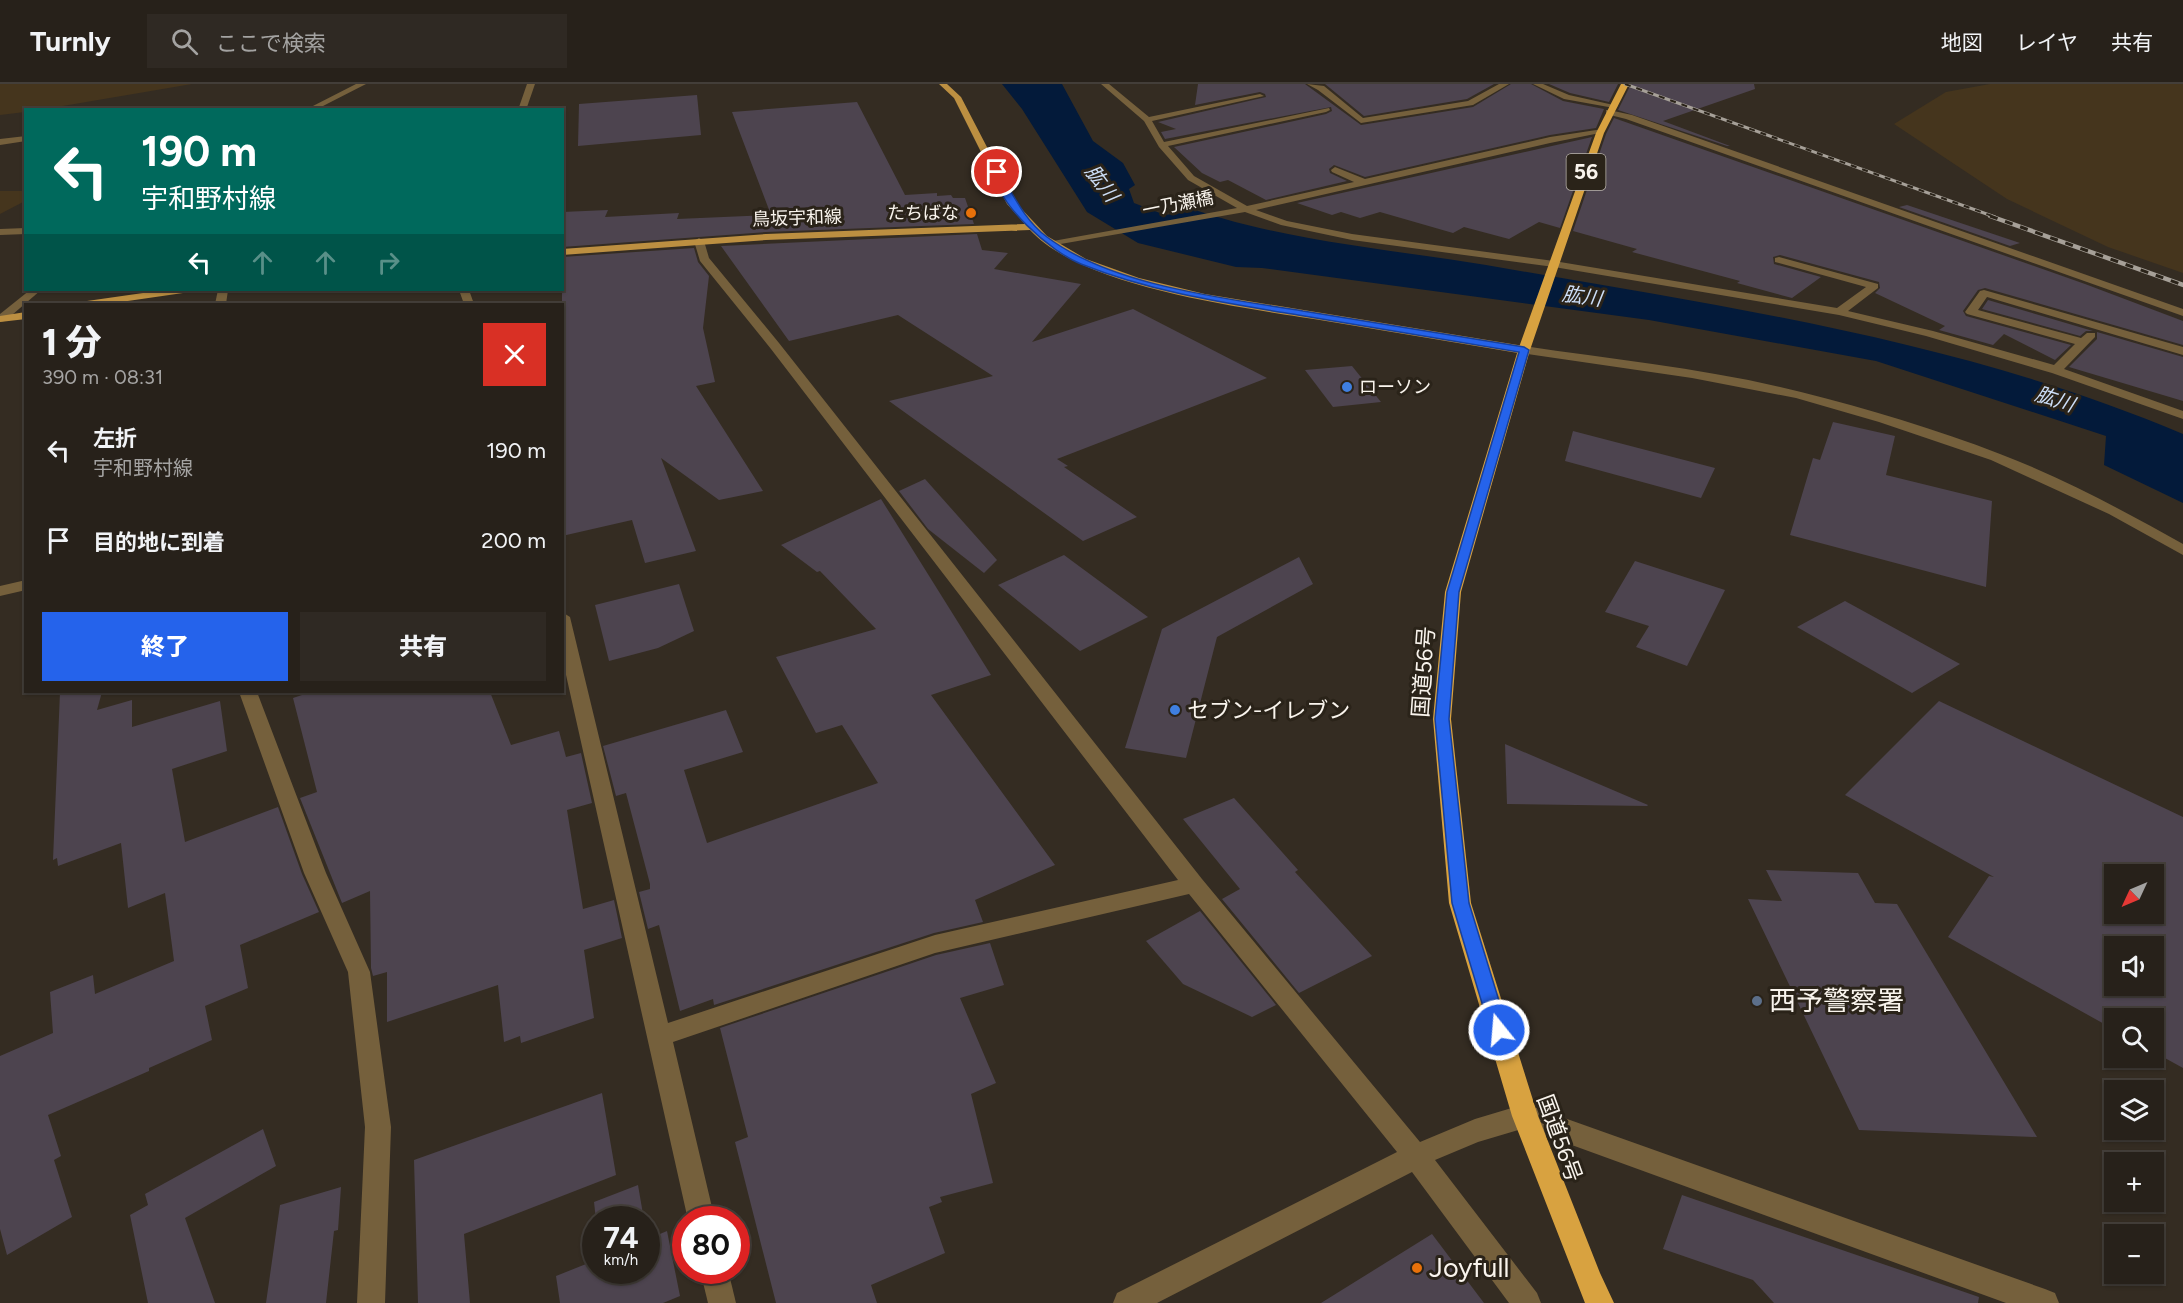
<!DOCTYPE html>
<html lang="ja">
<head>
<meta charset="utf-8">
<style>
	body { margin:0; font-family:Figtree,"Noto Sans JP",sans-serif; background:#2f2923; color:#f1f3f6; height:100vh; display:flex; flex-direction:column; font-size:22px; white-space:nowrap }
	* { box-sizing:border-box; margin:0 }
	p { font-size:20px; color:#a4a3a2 }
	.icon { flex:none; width:33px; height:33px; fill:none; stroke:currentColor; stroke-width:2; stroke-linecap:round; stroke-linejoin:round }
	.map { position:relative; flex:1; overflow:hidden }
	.details { position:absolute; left:24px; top:219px; width:540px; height:390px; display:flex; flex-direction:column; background:#27211a; border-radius:0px; box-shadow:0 2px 4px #0004,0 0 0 2px #433e39 }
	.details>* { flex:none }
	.guide { position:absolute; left:24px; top:24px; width:540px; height:183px; border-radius:0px; box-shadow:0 2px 4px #0004,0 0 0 2px #433e39; background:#00695c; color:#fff; overflow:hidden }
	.needle { width:39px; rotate:226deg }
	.buttons { position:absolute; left:2104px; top:780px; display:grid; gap:12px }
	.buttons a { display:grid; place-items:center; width:60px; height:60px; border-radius:0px; background:#27211a; box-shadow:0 2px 4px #0004,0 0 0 2px #433e39; font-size:30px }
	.speed { position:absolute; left:582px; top:1122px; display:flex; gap:12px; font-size:30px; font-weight:700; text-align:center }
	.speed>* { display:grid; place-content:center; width:78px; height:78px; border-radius:50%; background:#27211a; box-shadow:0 2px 4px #0004,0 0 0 2px #433e39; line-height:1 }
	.speed small { font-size:15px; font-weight:400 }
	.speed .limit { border:9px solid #d22; background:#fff; color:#111 }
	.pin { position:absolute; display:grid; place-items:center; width:51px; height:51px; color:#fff; margin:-26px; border:3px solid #fff; border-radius:50%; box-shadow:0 2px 6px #0007 }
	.me { position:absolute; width:66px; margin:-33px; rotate:343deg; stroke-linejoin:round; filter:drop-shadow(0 0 4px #0008) }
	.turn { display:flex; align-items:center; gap:21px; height:126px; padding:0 18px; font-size:27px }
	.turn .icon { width:78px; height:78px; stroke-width:2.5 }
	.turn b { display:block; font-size:42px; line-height:51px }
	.lanes { display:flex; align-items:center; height:57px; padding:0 18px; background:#0003; justify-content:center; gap:30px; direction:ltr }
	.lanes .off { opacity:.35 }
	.round { display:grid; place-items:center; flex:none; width:63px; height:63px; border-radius:0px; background:#2f2923 }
	.summary { display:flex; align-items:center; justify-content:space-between; height:102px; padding:0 18px }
	h1 { font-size:36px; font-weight:800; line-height:45px }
	.cta { display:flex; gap:12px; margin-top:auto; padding:12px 18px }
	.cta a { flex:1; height:69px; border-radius:0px; background:#2563eb; color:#fff; font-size:24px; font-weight:800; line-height:69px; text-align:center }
	.cta a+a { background:#2f2923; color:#f1f3f6 }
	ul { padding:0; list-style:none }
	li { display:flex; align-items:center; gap:18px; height:90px; padding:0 18px }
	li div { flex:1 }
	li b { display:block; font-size:22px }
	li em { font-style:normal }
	header { display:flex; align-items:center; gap:36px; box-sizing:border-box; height:84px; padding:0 30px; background:#27211a; border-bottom:2px solid #433e39 }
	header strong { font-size:28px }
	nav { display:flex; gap:33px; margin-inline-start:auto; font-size:21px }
	.search { width:420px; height:54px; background:#2f2923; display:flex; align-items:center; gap:15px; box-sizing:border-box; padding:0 21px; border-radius:0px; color:#a4a3a2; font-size:22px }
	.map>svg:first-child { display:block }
	.green { fill:#45351d }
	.water { fill:#031a3a }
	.building { fill:#4d444f; fill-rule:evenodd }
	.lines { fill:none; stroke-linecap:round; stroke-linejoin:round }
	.minor { fill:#75603c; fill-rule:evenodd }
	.major { fill:#bc8f41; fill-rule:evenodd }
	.highway { fill:#d8a240; fill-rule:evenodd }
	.rail-far1-casing { stroke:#a6a098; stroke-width:3 }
	.rail-casing { stroke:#a6a098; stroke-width:4.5 }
	.rail-far1 { stroke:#2a2319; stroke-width:2; stroke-dasharray:6; stroke-linecap:butt }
	.rail { stroke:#2a2319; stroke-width:3; stroke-dasharray:8; stroke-linecap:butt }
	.route { fill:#2563eb; stroke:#184099; stroke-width:1.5 }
	.food-dot { fill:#e8710a; stroke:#2a2319; stroke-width:2 }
	.shop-dot { fill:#3f7fe0; stroke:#2a2319; stroke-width:2 }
	.service-dot { fill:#5c6f8a; stroke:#2a2319; stroke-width:2 }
	.labels { text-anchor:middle; stroke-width:6; stroke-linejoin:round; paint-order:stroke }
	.far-street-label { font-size:18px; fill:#f9f4ed; stroke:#2a2319 }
	.far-poi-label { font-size:18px; fill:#f9f4ed; stroke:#2a2319; text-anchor:end }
	.far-water-label { font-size:20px; font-style:italic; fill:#ccdef7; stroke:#2a2319 }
	.shield { fill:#2a2319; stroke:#bbb5ad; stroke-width:1.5 }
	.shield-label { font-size:21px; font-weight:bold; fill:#f9f4ed }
	.street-label { font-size:22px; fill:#f9f4ed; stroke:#2a2319 }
	.poi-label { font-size:22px; fill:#f9f4ed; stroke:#2a2319; text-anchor:start }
	.near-poi-label { font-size:27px; fill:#f9f4ed; stroke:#2a2319; text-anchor:start }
</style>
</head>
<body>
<header>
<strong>Turnly</strong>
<div class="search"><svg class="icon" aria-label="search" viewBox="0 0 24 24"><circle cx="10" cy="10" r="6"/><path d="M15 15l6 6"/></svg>ここで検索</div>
<nav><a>地図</a><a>レイヤ</a><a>共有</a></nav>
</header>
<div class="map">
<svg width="2183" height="1219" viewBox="0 0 2183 1219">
	<rect width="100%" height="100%" fill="#342c22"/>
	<g class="green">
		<path d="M 0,0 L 192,0 L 45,25 L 26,26 L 25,28 L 0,31 Z"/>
		<path d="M 1990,0 L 2183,0 L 2183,189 L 2108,163 L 2007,115 L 1894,40 L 1946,8 Z"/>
		<path d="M 0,107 L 25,107 L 25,117 L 0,130 Z"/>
	</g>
	<path class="water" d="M 1002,0 L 1062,0 L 1093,57 L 1123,79 L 1135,101 L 1129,105 L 1134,119 L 1165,131 L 1180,129 L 1175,119 C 1275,156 1382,164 1486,181 C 1721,222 1962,256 2183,350 L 2183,419 L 2104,381 L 2106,352 L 1876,277 L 1649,236 L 1262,184 L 1236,183 L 1138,159 L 1087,128 L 1022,25 Z"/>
	<g class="building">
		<path d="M 1198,0 L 1305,0 L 1361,41 L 1473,23 L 1511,0 L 1531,0 L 1563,17 L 1604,25 L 1596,44 L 1550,51 L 1365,93 L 1334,81 L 1329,85 L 1330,89 L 1347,97 L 1266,116 L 1228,96 L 1220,98 L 1202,89 L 1174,63 L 1326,30 L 1332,27 L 1331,23 L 1165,55 L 1161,48 L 1176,45 L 1158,38 L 1266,13 L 1265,10 L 1260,8 L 1195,21 Z"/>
		<path d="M 1325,0 L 1494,0 L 1467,15 L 1364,32 Z"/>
		<path d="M 1549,0 L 1618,0 L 1609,18 L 1570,9 Z"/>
		<path d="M 1631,0 L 1754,0 L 1755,5 L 1663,37 L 1730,62 L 1727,62 L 1618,26 Z"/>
		<path d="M 697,11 L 701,51 L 578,62 L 579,20 Z"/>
		<path d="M 857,18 L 905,111 L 937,109 L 937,112 L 951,111 L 953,114 L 965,114 L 974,140 L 766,148 L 562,163 L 562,128 L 608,126 L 605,133 L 679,129 L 677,135 L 771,131 L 732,28 Z"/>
		<path d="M 1614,34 L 2085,200 L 2183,237 L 2183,261 L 1985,204 L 1978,206 L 1963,227 L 1966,232 L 2071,261 L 2055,276 L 2004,250 L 1993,261 L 1939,246 L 1945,242 L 1875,209 L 1880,204 L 1879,198 L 1780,171 L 1773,173 L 1774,180 L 1821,193 L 1792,214 L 1737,199 L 1740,197 L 1632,168 L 1637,165 L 1573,147 L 1606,50 Z"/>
		<path d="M 1592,53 L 1560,144 L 1539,138 L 1509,155 L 1464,143 L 1453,149 L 1380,128 L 1360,134 L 1341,128 L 1332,131 L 1297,119 Z"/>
		<path d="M 1907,121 L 2020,159 L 2010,162 L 1899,123 Z"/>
		<path d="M 977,150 L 982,166 L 1008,169 L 994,185 L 1081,200 L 1032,258 L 1133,225 L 1267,294 L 1057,375 L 1068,382 L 1064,383 L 1137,433 L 1083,457 L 889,317 L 993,292 L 898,231 L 789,257 L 721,162 Z"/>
		<path d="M 694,164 L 698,178 L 709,192 L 703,244 L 715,298 L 696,302 L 763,407 L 719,416 L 661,374 L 696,467 L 645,479 L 632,436 L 562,452 L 562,173 Z"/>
		<path d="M 1988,216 L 2093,247 L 2086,247 L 2080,252 L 1982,225 Z"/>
		<path d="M 2097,248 L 2183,273 L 2183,317 L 2069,283 L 2097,255 Z"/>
		<path d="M 1352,282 L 1381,318 L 1333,323 L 1305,286 Z"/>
		<path d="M 1833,338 L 1895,352 L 1886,391 L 1992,417 L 1986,503 L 1790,451 L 1813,374 L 1820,376 Z"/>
		<path d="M 1573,347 L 1715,384 L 1701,414 L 1565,377 Z"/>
		<path d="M 925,395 L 997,476 L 984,489 L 928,445 L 899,407 Z"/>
		<path d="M 881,415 L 991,591 L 931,611 L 1055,781 L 975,816 L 983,838 L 934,849 L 714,921 L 713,915 L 680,927 L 659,841 L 648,845 L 639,808 L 650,805 L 650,800 L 626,709 L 616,712 L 603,662 L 726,626 L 743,668 L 684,686 L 707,759 L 878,699 L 842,641 L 816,649 L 776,573 L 876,545 L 820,487 L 817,488 L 781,461 Z"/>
		<path d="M 1064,471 L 1148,533 L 1080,567 L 998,501 Z"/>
		<path d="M 1299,473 L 1313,500 L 1217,553 L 1186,674 L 1125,664 L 1162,545 Z"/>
		<path d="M 1635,477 L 1725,506 L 1687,582 L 1636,563 L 1649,542 L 1605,528 Z"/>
		<path d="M 679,500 L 694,547 L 658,564 L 609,577 L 595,521 Z"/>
		<path d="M 1845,517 L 1960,580 L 1912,609 L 1797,543 Z"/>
		<path d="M 60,608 L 102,608 L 97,626 L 132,616 L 132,643 L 220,617 L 227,667 L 172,685 L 185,758 L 278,723 L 302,790 L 319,828 L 240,861 L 248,904 L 205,922 L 212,956 L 149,984 L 149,987 L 48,1031 L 61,1072 L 54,1076 L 72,1133 L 7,1171 L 0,1145 L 0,972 L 53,949 L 50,908 L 93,891 L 95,910 L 174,877 L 165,809 L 128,824 L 121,759 L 58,782 L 57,774 L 53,776 Z"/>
		<path d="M 311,608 L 490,608 L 511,661 L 559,647 L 566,673 L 581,669 L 592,719 L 567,726 L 583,825 L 614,816 L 622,854 L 584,866 L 594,934 L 521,959 L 520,952 L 504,958 L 498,901 L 387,938 L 387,888 L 373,892 L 371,884 L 370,807 L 342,819 L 300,714 L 317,708 L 293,614 Z"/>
		<path d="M 1939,617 L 2183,733 L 2183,984 L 2154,968 L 2154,934 L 2115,934 L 2115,946 L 1948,853 L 1989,792 L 1994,793 L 1845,711 ZM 2115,790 L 2154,790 L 2154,830 L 2115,830 ZM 2115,862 L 2154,862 L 2154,902 L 2115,902 Z"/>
		<path d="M 1505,660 L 1648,721 L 1647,722 L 1507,720 Z"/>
		<path d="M 1234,714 L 1298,786 L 1295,788 L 1372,872 L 1299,909 L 1222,815 L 1240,805 L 1183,735 Z"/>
		<path d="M 1766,786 L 1858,789 L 1875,819 L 1897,820 L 2037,1053 L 1859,1046 L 1748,815 L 1782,817 Z"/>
		<path d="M 1200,827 L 1276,921 L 1252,933 L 1183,900 L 1146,857 Z"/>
		<path d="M 990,859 L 1004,901 L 960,914 L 996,999 L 971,1010 L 993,1099 L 940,1113 L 942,1118 L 929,1123 L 945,1169 L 871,1201 L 877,1219 L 776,1219 L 735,1058 L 748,1053 L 720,944 L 936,871 Z"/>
		<path d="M 602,1009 L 616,1091 L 464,1150 L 470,1219 L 418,1219 L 414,1076 Z"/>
		<path d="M 263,1045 L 276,1082 L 185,1134 L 215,1219 L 148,1219 L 130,1131 L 148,1121 L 145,1110 Z"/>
		<path d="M 638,1101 L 644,1136 L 596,1136 L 594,1118 Z"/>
		<path d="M 341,1103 L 338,1146 L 334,1147 L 326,1219 L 266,1219 L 280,1121 Z"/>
		<path d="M 1682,1111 L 1979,1213 L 1978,1219 L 1774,1219 L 1753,1196 L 1663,1165 Z"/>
		<path d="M 646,1146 L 648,1155 L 667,1147 L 680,1212 L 663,1219 L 560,1219 L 556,1192 L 596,1176 L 596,1186 L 646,1186 Z"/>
		<path d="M 1432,1150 L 1484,1219 L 1321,1219 Z"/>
	</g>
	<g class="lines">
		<g class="minor">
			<path d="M 356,0 L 366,0 L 323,22 L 406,26 L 309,24 Z"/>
			<path d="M 527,0 L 535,0 L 526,26 L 518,26 Z"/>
			<path d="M 1101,0 L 1109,0 L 1149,33 L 1260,10 L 1264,12 L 1152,37 L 1164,58 L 1329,24 L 1330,26 L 1326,28 L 1168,62 L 1194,92 L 1247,122 L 1354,98 L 1332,88 L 1331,86 L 1335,83 L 1365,95 L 1550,53 L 1603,45 L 1603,49 L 1600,49 L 1550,59 L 1256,126 L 1287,137 L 1352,150 L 1554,177 L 1837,224 L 1866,203 L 1775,178 L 1775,174 L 1779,173 L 1878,200 L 1878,204 L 1848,227 L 1933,247 L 2054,281 L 2075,260 L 1967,230 L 1965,228 L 1980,207 L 1984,206 L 2183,263 L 2183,271 L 1987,213 L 1978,226 L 2081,254 L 2087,249 L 2095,249 L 2095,253 L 2064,285 L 2183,327 L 2183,335 L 2052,289 L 1926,252 L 1839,231 L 1554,183 L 1352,156 L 1281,141 L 1245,128 L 1049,162 L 1049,158 L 1053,157 L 1237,124 L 1188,96 L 1159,63 L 1144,37 Z"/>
			<path d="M 1307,0 L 1324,2 L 1363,34 L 1468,17 L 1499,0 L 1509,0 L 1473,21 L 1361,39 L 1318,6 Z"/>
			<path d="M 1533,0 L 1543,0 L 1569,11 L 1618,22 L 1614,24 L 1564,15 Z"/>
			<path d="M 1609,26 L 1632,31 L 2183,225 L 2183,232 L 1626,35 L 1606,30 L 1606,26 Z"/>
			<path d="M 26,52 L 26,57 L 0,61 L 0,55 Z"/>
			<path d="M 26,144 L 26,150 L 0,151 L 0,145 Z"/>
			<path d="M 699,154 L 704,157 L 709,174 L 779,259 L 1202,795 L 1420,1058 L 1475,1035 L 1525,1020 L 2045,1205 L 2055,1209 L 2059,1219 L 2006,1219 L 1525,1044 L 1478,1058 L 1435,1076 L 1537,1209 L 1541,1219 L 1509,1219 L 1412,1088 L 1157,1219 L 1113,1219 L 1117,1209 L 1397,1068 L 1189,810 L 935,869 L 673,958 L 715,1136 L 688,1136 L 562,573 L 562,528 L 570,533 L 668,939 L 935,851 L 1178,796 L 771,265 L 700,177 L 694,157 Z"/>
			<path d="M 30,206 L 41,206 L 5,237 L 0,238 L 0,230 Z"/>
			<path d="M 218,206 L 228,206 L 226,220 L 215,220 Z"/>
			<path d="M 459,206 L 469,206 L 474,220 L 464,220 Z"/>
			<path d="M 1524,262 C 1616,276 1711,285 1801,308 C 1868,325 1936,345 2000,370 C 2063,394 2124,427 2183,460 L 2183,471 L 2109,430 L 1991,376 L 1879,338 L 1796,314 L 1692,294 L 1520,269 L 1520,263 Z"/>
			<path d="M 26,496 L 26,506 L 0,512 L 0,502 Z"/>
			<path d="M 239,608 L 257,608 L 326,789 L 370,888 L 391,1043 L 385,1219 L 357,1219 L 365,1043 L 348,888 L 304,789 Z"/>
			<path d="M 700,1186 L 728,1186 L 736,1219 L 708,1219 Z"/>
		</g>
		<g class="major">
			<path d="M 939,0 L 947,0 L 961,13 L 1016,119 L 1047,152 L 1086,175 L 1139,194 L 1205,210 L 1524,262 L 1530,266 L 1524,270 C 1458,259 1392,248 1326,237 C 1248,224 1084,205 1030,146 L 766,156 L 562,171 L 562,165 L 766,150 L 1025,140 L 1007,120 L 954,14 Z"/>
			<path d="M 164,206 L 188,206 L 183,209 L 107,220 L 81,220 L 87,217 Z"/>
			<path d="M 26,228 L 26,235 L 0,238 L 0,232 Z"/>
		</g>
		<path class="highway" d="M 1621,0 L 1629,0 L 1604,49 L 1530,266 L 1461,508 L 1451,635 L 1471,819 L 1538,1032 L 1600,1189 L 1614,1219 L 1585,1219 L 1512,1032 L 1449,819 L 1433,635 L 1445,508 L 1518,266 L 1596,49 Z"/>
		<defs>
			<path id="rail-far1" d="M 1625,0 L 1995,133"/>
			<path id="rail" d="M 1990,132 L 2183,201"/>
		</defs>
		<use href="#rail-far1" class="rail-far1-casing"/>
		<use href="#rail" class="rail-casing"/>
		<use href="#rail-far1" class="rail-far1"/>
		<use href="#rail" class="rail"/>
	</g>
	<path class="route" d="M 994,87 L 999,87 C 1013,110 1024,136 1047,153 C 1112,202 1224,214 1303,227 C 1377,239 1451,251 1524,263 L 1529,266 L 1459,508 L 1449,635 L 1469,819 L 1508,946 L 1506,952 L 1499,954 L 1493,952 L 1490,946 L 1452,819 L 1435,635 L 1447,508 L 1519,268 C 1445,256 1372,243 1298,231 C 1225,219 1151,208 1081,180 C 1051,168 996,120 994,87 Z"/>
	<g class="food-dot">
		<circle cx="971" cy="129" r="6"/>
		<circle cx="1417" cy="1184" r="6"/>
	</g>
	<g class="shop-dot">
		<circle cx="1347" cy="303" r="6"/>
		<circle cx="1175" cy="626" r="6"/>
	</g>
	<circle class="service-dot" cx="1757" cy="917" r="6"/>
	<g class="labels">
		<g class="far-street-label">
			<text transform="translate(1178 120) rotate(-11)" y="6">一乃瀬橋</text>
			<text transform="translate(797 134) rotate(-2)" y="6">鳥坂宇和線</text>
		</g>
		<g class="far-poi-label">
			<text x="959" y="135">たちばな</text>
			<text x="1359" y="309" text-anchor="start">ローソン</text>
		</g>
		<g class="far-water-label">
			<text transform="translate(1102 99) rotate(53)" y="7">肱川</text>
			<text transform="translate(1582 212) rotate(8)" y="7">肱川</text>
			<text transform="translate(2055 315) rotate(18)" y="7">肱川</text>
		</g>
		<rect class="shield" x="1566.5" y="70" width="39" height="36" rx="4.5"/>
		<g class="shield-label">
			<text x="1586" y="95">56</text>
		</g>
		<g class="street-label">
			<text transform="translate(1423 588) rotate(-86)" y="8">国道56号</text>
			<text transform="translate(1560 1054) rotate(70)" y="8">国道56号</text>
		</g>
		<g class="poi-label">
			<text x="1187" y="634">セブン-イレブン</text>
		</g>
		<g class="near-poi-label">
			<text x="1769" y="926">西予警察署</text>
			<text x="1429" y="1193">Joyfull</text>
		</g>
	</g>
</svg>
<div class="buttons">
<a><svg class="needle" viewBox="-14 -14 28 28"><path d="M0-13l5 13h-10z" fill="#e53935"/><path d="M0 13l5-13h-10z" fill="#a4a3a2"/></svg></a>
<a><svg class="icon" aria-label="sound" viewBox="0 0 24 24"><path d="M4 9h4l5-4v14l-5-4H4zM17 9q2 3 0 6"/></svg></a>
<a><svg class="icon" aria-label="search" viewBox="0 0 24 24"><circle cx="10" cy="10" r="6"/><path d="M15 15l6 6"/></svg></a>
<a><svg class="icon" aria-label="layers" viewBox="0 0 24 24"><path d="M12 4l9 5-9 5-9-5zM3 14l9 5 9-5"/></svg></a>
<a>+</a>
<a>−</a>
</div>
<div class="speed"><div>74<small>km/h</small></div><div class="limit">80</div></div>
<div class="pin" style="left:997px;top:88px;background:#d93025"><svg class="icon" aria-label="arrive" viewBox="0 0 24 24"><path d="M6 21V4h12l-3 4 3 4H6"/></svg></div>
<svg class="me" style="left:1499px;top:946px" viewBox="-20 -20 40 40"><circle r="17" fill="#2563eb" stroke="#fff" stroke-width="3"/><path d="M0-11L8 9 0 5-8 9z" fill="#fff"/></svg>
<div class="guide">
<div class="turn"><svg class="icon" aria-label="left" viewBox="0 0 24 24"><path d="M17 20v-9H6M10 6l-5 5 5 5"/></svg><div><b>190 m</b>宇和野村線</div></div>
<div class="lanes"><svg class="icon" aria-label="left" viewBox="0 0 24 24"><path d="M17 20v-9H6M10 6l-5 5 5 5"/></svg><svg class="icon off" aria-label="ahead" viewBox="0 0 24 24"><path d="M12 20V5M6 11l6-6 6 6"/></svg><svg class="icon off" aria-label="ahead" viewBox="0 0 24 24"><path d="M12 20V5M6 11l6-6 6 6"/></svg><svg class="icon off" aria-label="right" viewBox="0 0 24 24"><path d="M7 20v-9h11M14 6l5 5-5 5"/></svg></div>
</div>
<section class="details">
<div class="summary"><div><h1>1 分</h1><p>390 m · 08:31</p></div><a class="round" style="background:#d93025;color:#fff"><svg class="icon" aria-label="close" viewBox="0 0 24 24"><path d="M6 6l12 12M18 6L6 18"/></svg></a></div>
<ul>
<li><svg class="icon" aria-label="left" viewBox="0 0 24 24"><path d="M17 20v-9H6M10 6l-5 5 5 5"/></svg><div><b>左折</b><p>宇和野村線</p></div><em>190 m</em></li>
<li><svg class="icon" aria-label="arrive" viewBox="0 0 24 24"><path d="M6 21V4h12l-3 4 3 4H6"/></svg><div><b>目的地に到着</b></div><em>200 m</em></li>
</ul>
<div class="cta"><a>終了</a><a>共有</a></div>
</section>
</div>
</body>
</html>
